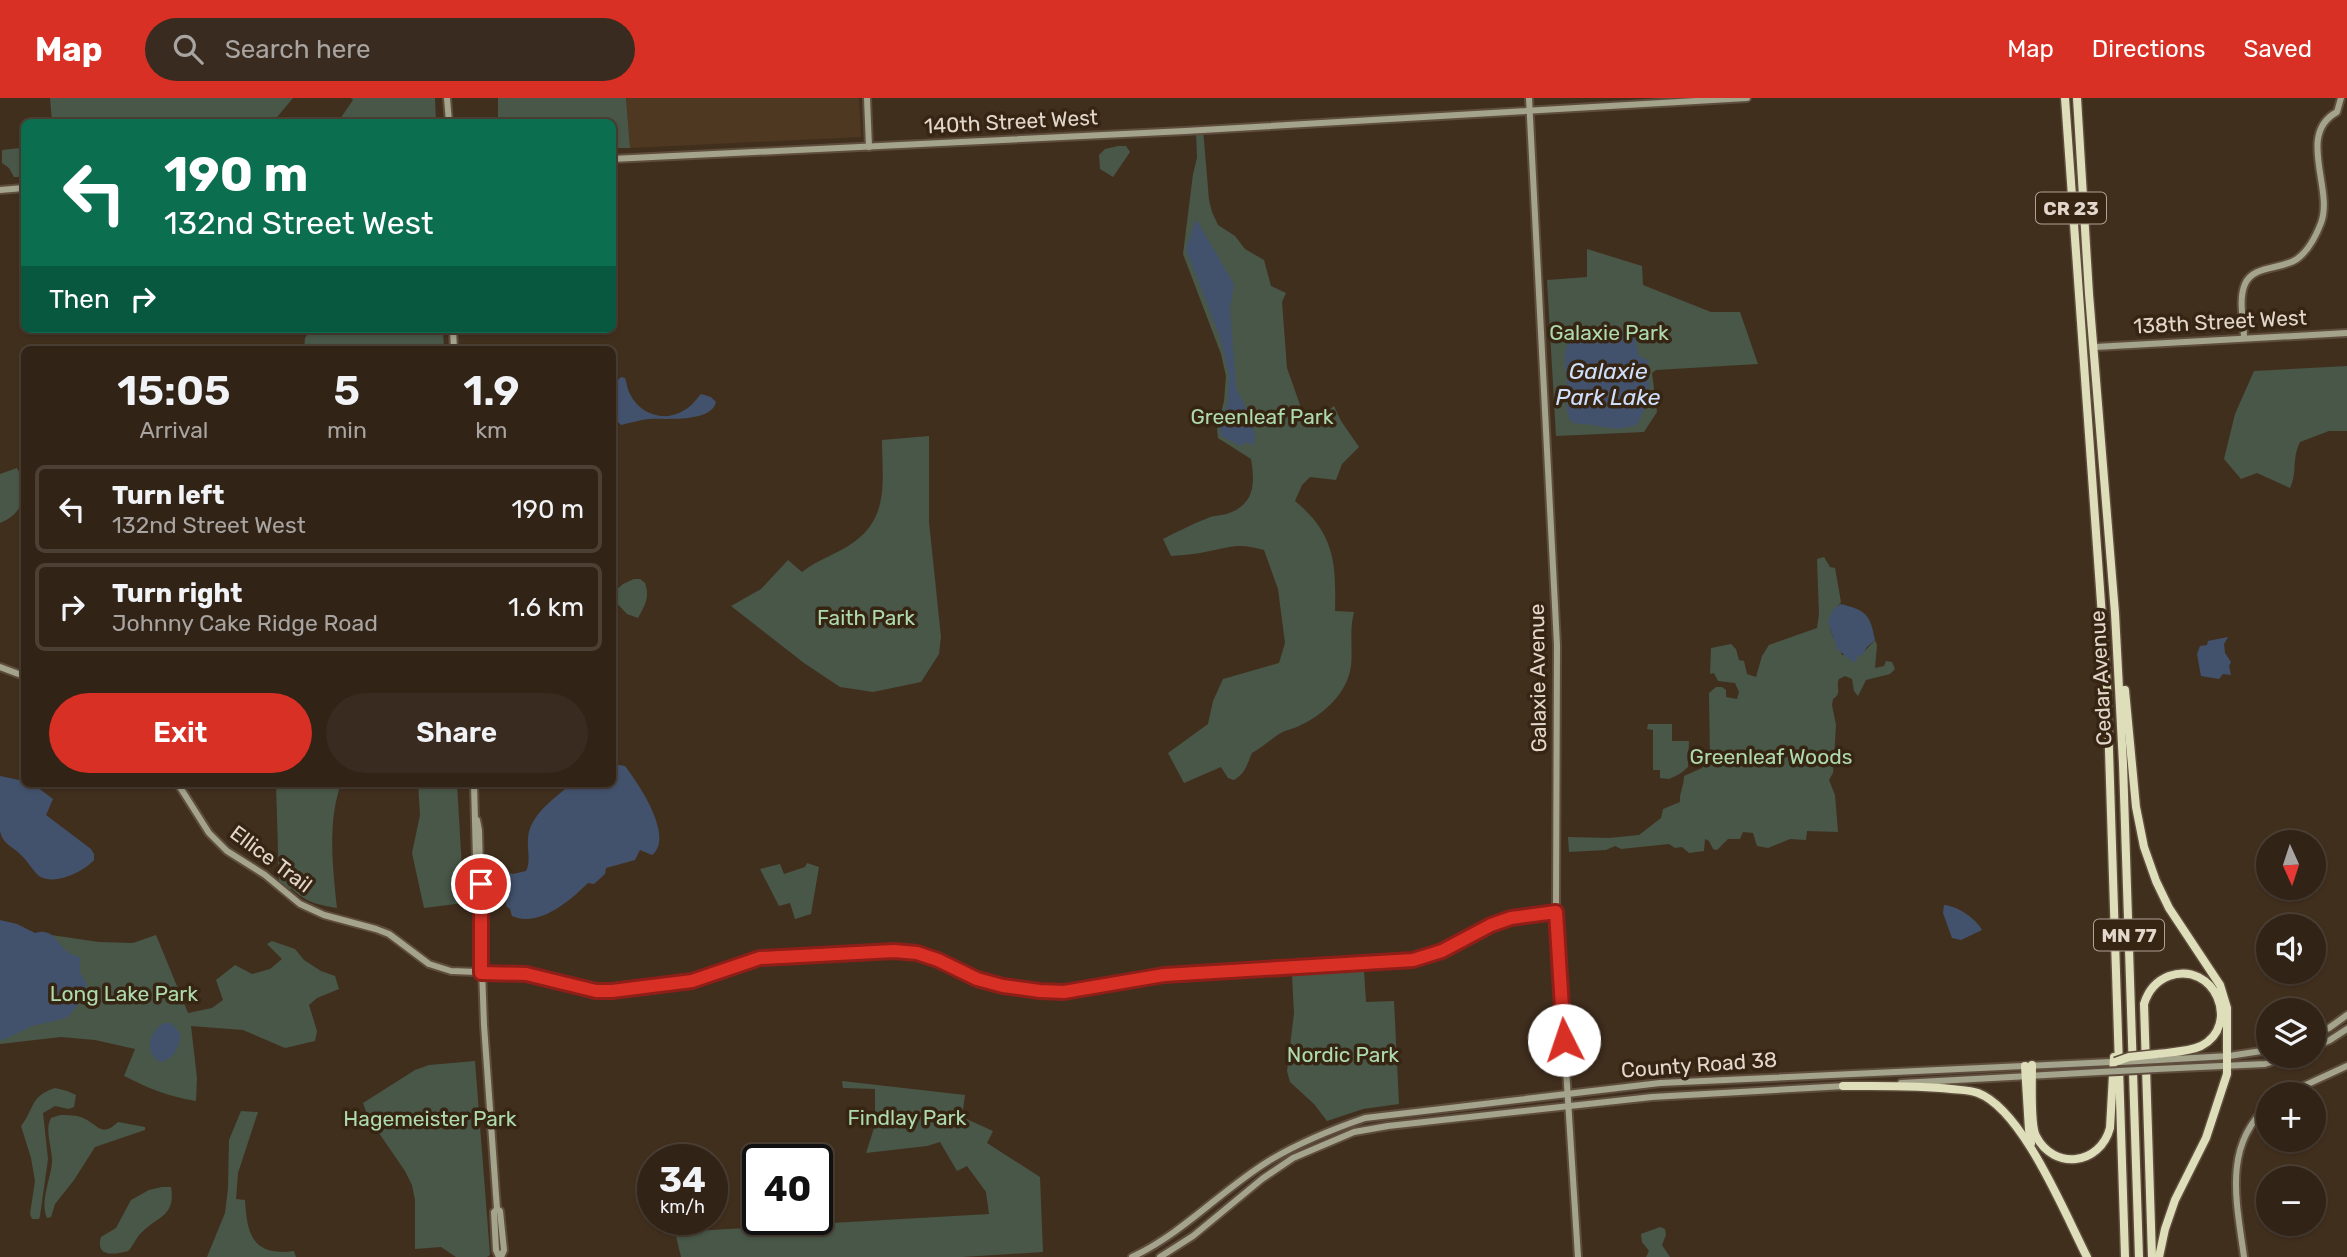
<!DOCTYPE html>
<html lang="en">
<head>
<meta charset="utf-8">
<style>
	body { margin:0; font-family:Rubik,sans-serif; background:#392b1f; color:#f1f3f6; height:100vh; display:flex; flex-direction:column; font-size:26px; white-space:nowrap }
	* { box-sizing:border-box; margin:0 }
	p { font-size:23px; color:#a8a4a1 }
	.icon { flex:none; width:38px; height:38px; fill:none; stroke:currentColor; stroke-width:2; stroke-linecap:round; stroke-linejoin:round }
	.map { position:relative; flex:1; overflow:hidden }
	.drawer { position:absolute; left:21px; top:248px; width:595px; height:441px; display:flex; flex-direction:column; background:#312316; border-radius:10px; box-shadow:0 2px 5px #0004,0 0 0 2px #4c4035 }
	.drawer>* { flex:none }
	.guide { position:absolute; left:21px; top:21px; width:595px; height:214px; border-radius:10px; box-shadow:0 2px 5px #0004,0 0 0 2px #4c4035; background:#0b6e4f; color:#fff; overflow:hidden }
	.needle { width:46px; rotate:177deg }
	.tools { position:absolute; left:2256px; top:732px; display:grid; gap:14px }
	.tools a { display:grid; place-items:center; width:70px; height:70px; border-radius:50%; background:#312316; box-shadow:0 2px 5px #0004,0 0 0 2px #4c4035; font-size:35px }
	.speed { position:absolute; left:637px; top:1046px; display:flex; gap:14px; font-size:35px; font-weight:700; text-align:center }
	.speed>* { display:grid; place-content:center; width:91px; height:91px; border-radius:50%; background:#312316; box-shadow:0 2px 5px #0004,0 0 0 2px #4c4035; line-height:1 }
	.speed small { font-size:18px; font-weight:400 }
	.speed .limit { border:4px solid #111; border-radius:10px; background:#fff; color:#111 }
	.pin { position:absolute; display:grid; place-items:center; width:60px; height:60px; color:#fff; margin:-30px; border:4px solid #fff; border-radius:50%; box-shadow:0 2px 7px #0007 }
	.me { position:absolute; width:77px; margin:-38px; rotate:356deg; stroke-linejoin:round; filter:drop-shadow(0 0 5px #0008) }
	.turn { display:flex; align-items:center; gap:24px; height:147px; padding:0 28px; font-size:32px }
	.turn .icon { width:91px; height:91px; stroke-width:2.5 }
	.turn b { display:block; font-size:49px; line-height:60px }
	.then { display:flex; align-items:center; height:66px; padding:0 28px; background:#0003; gap:14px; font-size:26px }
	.eta { display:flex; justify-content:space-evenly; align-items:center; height:119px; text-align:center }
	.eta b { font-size:42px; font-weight:600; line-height:49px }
	.action { display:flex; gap:14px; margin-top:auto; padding:14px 28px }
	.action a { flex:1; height:80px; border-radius:42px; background:#d93025; color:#fff; font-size:28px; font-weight:600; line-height:80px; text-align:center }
	.action a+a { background:#392b1f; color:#f1f3f6 }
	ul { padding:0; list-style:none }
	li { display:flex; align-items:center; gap:21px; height:88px; margin:0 14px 10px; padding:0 14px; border:4px solid #4c4035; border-radius:10px }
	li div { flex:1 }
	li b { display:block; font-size:26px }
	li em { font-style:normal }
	header { display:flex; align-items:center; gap:42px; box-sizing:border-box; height:98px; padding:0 35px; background:#d93025; color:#fff }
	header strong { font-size:33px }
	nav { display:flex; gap:38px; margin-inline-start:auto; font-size:24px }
	.search { width:490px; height:63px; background:#392b1f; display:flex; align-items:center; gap:18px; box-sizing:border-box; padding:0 24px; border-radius:38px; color:#a8a4a1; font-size:26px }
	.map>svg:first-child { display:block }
	.built { fill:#4f3821 }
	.green { fill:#485748 }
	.water { fill:#43526c }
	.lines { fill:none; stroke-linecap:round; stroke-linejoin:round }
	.secondary-casing { stroke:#5e4d3d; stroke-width:10 }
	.highway-casing { stroke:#5e4d3d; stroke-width:11 }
	.secondary { stroke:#a4a38c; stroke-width:6 }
	.highway { stroke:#dfdeba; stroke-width:8 }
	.secondary-bridge-casing { stroke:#5e4d3d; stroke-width:10; stroke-linecap:butt }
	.highway-bridge-casing { stroke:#5e4d3d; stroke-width:11; stroke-linecap:butt }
	.secondary-bridge { stroke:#a4a38c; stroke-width:6 }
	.highway-bridge { stroke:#dfdeba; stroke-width:8 }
	.route-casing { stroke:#8d1f18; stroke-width:18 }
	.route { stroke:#d93025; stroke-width:12 }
	.labels { text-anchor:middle; stroke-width:7; stroke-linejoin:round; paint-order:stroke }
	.shield { fill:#372514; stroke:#afa295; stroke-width:2 }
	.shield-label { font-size:19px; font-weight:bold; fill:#e3d7cc }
	.street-label { font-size:21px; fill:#e3d7cc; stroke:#372514 }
	.park-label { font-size:21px; fill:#aedbae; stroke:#372514 }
	.water-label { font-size:23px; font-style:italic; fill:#cee0fe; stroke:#372514 }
</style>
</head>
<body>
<header>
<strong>Map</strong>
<div class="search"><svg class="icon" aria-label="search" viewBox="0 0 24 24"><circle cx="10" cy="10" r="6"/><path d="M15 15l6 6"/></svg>Search here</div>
<nav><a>Map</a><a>Directions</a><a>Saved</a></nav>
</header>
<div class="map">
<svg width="2347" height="1159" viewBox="0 0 2347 1159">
	<rect width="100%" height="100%" fill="#412f1e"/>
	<path class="built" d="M 626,0 L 859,0 L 861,39 L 630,50 Z"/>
	<g class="green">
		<path d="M 50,0 L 293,0 L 273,24 L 52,24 Z"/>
		<path d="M 351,0 L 435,0 L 436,24 L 338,24 L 353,2 Z"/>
		<path d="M 498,0 L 626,0 L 630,50 L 613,50 L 612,24 L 498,24 Z"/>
		<path d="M 1203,31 L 1209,102 L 1212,114 L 1218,127 L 1235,138 L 1245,151 L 1264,162 L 1271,188 L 1286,195 L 1282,204 L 1287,270 L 1305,321 L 1317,322 L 1334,308 L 1341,323 L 1359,349 L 1342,366 L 1336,382 L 1310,379 L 1302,387 L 1295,403 C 1335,436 1336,465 1335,513 L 1354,514 C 1349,533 1353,550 1351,568 C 1347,596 1323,617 1299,628 C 1293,631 1285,632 1279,636 C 1270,642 1263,649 1252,655 C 1247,666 1246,675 1234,682 L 1228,680 L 1221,669 L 1184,685 L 1168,655 L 1208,626 L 1213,603 L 1223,581 L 1279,565 L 1285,545 L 1278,491 L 1264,452 C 1238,445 1234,448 1210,453 C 1197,456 1184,457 1171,458 L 1163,441 C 1177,434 1192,426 1208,420 C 1214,417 1222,418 1229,415 C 1255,406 1255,385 1251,361 L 1218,340 L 1217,331 L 1224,303 L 1226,278 L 1221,256 L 1183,156 L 1193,76 L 1197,60 L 1196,32 Z"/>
		<path d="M 1118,48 L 1126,48 L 1130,54 L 1113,79 L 1100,71 L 1099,57 L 1105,51 Z"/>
		<path d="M 20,50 L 24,50 L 24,76 L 21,76 L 21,79 L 14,79 L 9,70 L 2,65 L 2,52 Z"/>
		<path d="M 1587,151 L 1642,168 L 1643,187 L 1711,214 L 1740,214 L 1758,266 L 1656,272 L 1652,275 L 1657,314 L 1644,334 L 1556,338 L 1547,182 L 1587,179 Z"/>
		<path d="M 314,231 L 443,231 L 444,252 L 304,252 L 305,240 L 310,232 Z"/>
		<path d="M 2347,268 L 2347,333 L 2329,333 L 2300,344 C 2291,363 2298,373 2290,390 L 2257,375 L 2241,381 L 2224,361 L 2235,316 L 2254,273 Z"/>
		<path d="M 929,338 L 929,424 L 941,539 L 939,556 L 921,584 L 873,594 L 840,589 L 804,565 L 731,508 L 761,491 L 788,462 L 802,474 C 818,461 838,456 854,444 C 890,418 882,381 882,342 Z"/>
		<path d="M 17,370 C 30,392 25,415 0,425 L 0,376 Z"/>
		<path d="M 1824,459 L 1830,469 L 1835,470 L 1841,504 C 1821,526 1832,534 1842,557 L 1861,557 L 1875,542 L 1877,547 L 1875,570 L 1884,568 L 1886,563 L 1892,564 L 1895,571 L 1890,576 L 1866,582 L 1858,598 L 1854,593 L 1852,581 L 1845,578 L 1839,581 C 1835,589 1843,595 1833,601 L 1832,607 L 1836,627 L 1833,675 L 1829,682 L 1835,697 L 1838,734 L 1807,733 L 1806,742 L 1790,741 L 1768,750 L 1757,748 L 1753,735 L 1743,734 L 1740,741 L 1728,741 L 1717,752 L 1713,751 L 1709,743 L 1705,741 L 1704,753 L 1689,755 L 1682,749 L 1675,750 L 1669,746 L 1621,751 L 1615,748 L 1606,752 L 1569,754 L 1568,739 L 1609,740 L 1639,737 L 1661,720 L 1663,711 L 1680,704 C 1679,696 1684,688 1684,678 L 1702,670 L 1710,661 L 1709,595 L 1716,589 L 1722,589 L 1726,592 L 1726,599 L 1737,601 L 1739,594 L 1735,585 L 1718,583 L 1714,575 L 1710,576 L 1711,550 L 1731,546 L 1736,551 L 1739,562 L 1744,563 L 1747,576 L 1756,579 L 1762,558 L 1769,547 L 1817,530 L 1819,516 L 1817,461 Z"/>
		<path d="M 634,481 L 640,481 L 645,485 C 650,500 645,507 638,520 L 627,516 L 613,501 L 613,495 L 623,486 Z"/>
		<path d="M 1648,626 L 1672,626 L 1672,643 L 1689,643 L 1688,669 C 1682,675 1676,678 1669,681 L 1660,680 L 1660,672 L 1653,672 L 1653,632 L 1647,631 Z"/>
		<path d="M 276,686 L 341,686 C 327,724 333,771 337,810 C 318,807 305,804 291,790 L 290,794 L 279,786 Z"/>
		<path d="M 418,686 L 457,686 L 464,805 L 424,810 L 412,755 L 420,717 Z"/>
		<path d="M 807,765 L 819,769 L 811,816 L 795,821 L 790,805 L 779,808 L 760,771 L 780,766 L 784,776 L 805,769 Z"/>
		<path d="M 51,837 L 99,844 L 133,845 L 156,837 L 188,915 L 212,910 L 223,902 L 216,882 L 235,867 L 252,876 L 270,871 L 282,861 L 267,846 L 272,843 L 295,851 L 304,862 L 321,873 L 335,878 L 339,891 L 317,900 L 309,907 L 317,933 L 315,943 L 285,950 L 243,932 L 191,928 L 197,980 L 196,1003 C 169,999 148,990 124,978 L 135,951 L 95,942 L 61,939 L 0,946 L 0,876 Z"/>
		<path d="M 1364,873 L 1366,904 L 1394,903 L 1399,1006 L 1363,1011 L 1327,1023 L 1314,1006 L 1290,984 L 1287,973 L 1294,915 L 1292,877 Z"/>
		<path d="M 475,963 L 490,1157 L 487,1159 L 456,1159 L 441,1149 L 415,1151 L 415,1102 L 412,1087 L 405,1073 L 368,1019 L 363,1005 L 415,972 L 429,967 Z"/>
		<path d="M 842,983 L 965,997 L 962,1019 L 993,1033 L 987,1045 L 1040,1079 L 1043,1154 L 962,1159 L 681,1159 L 675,1134 L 989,1116 L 986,1094 L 967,1068 L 957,1073 L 940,1044 L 927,1048 L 866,1055 L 875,1027 L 875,991 L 843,990 Z"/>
		<path d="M 55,990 L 67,993 L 76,997 L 74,1009 L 69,1011 L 55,1008 L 43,1015 L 48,1061 L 40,1118 L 39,1121 L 32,1121 L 30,1116 L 35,1083 L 31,1060 L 21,1028 C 35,1010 30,998 55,990 Z"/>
		<path d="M 241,1013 L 258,1014 L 238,1075 L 236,1101 L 245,1102 C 247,1134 251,1159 294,1153 L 296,1159 L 207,1159 L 225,1115 L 228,1090 L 229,1042 Z"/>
		<path d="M 60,1017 C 67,1017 77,1017 83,1020 C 99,1027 101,1040 118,1024 L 145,1029 L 145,1032 L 95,1049 L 74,1082 L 55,1106 L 51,1119 L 47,1120 C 40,1104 50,1083 52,1065 C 53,1051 44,1032 51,1020 Z"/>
		<path d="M 162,1089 L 171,1089 C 176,1118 158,1118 142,1134 C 136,1139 134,1147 128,1153 C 114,1157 95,1159 101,1139 L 116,1130 L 131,1102 L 149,1092 Z"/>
		<path d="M 1660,1129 L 1665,1131 L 1666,1137 L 1662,1147 L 1670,1159 L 1646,1159 L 1649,1153 L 1642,1144 L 1641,1136 Z"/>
	</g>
	<g class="water">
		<path d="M 1196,121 L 1234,186 L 1230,211 L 1236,290 L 1251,320 L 1255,339 L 1253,348 L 1247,344 L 1241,348 L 1221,338 L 1220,326 L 1228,305 L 1229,276 L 1220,239 L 1186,151 Z"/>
		<path d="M 1613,233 L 1634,236 L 1639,258 L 1649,263 C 1647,270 1648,274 1649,281 C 1650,299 1646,312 1636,327 C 1617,332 1612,331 1593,327 C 1585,325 1573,329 1569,320 C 1564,307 1568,294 1567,281 C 1565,265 1562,254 1571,239 Z"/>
		<path d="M 621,279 L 625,280 C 627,285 627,291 630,296 C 639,315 662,324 681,314 C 690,310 695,303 701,296 L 711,299 L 716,304 C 711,325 666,320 649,321 C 639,322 630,325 621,327 L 613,319 C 612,305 609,288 621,279 Z"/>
		<path d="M 1840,506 C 1866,512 1870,516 1875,542 L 1867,549 L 1863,556 L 1858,558 L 1856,563 L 1853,564 L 1838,552 L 1830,530 L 1828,523 L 1833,512 Z"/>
		<path d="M 2228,539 L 2224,546 L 2225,555 L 2231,564 L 2229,568 L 2231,577 L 2223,576 L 2219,581 L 2201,578 L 2197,556 L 2200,548 L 2207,547 L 2208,543 Z"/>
		<path d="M 613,666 L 625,668 C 638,685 675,739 652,757 L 640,752 L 635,762 L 606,770 L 605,776 L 594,786 L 588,785 C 570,803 538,830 512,818 L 510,811 L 506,808 L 507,795 L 498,783 L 502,772 L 513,776 L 526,773 C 531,763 527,752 528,741 C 529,717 555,700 571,686 L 612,686 Z"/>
		<path d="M 0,678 L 24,683 L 24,686 L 33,686 L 53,701 L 46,717 L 91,751 L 94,756 L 94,762 C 83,774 54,788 39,778 C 32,772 28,763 21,757 C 13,748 3,747 0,733 C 0,718 0,694 0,678 Z"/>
		<path d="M 1944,807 C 1958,808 1976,821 1982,832 L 1961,842 L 1952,840 L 1943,815 Z"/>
		<path d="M 0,822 L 17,826 L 35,835 C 54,829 57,847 69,855 C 72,857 76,858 80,859 L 80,875 L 86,884 L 86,891 L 77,899 L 77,908 L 67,920 L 32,928 L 3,942 L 0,941 Z"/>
		<path d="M 164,925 L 171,925 L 180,935 C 180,948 175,961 160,964 C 143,954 149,934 164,925 Z"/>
	</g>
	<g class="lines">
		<defs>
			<g id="secondary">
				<path d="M 447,0 L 449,24"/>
				<path d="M 867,0 L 869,49"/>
				<path d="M 1529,0 L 1557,547 L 1556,814 L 1578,1159"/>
				<path d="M 612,61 L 1185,33 L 1747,0"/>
				<path d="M 0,92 L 24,90"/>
				<path d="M 453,231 L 454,252"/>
				<path d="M 2244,240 C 2244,224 2238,202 2245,186 C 2253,167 2281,172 2297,161 C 2308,153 2316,138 2321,125 C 2334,91 2296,36 2337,14 L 2341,0"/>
				<path d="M 2095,249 L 2347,235"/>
				<path d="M 0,569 L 24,578"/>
				<path d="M 178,686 L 209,735 L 227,753 L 265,777 L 300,806 L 324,817 L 376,831 L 389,836 L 429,866 L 451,873 L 526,876 L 596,893 L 612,893 L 692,883 L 760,860 L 894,853 L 917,855 L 938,862 L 977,882 L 1003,889 L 1040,893 L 1064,893 L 1164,877 L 1413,862 L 1442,853 L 1491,827 L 1511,820 L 1556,814"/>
				<path d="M 474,686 L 477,798 L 480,816 L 484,927 L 497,1111 L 494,1114 L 496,1152 L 499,1159"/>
				<path d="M 477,722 L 479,732 L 481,807"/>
				<path d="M 2314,937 L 2329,930 L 2347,917"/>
				<path d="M 2314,949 L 2330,942 L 2347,931"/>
				<path d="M 2158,962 L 2229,958 L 2268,952"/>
				<path d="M 2157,971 L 2265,966 L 2293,957"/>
				<path d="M 1901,985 L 2100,974"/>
				<path d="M 2286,996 L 2347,968"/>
				<path d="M 497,1111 L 500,1113 L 504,1152 L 501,1159"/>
				<path d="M 1132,1159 C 1184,1135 1223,1090 1272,1061 C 1301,1044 1333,1031 1365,1020 L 1660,985 L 2111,964"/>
				<path d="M 1160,1159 L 1193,1138 L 1262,1081 L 1293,1060 L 1354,1034 L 1388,1028 L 1652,999 L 1845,988"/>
				<path d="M 2244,1159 C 2237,1106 2222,1048 2268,1008"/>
			</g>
			<g id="highway">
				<path d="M 2065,0 L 2107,589 L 2125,1159"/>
				<path d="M 2077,0 L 2089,196 L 2115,515 L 2123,666 L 2139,1159"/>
				<path d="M 2125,592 L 2136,709 L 2144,749 L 2156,783 L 2169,810 L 2220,887 L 2227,910 L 2227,976 L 2206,1040 L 2175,1102 L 2165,1131 L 2159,1159"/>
				<path d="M 2032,967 C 2032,983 2030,1027 2036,1038 C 2054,1073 2100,1067 2110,1030 L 2114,959"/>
				<path d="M 2025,968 L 2029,1032 L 2031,1045"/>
				<path d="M 1843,988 C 1879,988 1916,987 1951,991 C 1960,992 1970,992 1978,995 C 2023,1012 2065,1116 2087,1159"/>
				<path d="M 2152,1159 L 2144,906 C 2148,893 2156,883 2169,878 C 2214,862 2242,927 2201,948 C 2188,954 2171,954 2157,956"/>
			</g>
		</defs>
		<use href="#secondary" class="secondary-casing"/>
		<use href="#highway" class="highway-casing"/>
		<use href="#secondary" class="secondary"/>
		<use href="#highway" class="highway"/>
		<defs>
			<g id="secondary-bridge">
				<path d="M 2120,964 L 2158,962"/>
				<path d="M 2100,974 L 2157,971"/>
			</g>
			<path id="highway-bridge" d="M 2115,964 L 2129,959 L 2157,956"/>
		</defs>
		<use href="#secondary-bridge" class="secondary-bridge-casing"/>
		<use href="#highway-bridge" class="highway-bridge-casing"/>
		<use href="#secondary-bridge" class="secondary-bridge"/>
		<use href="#highway-bridge" class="highway-bridge"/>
	</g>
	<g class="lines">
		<defs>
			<path id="route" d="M 481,786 L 481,875 L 526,876 L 596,893 L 612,893 L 692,883 L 760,860 L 894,853 L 917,855 L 938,862 L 977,881 L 1003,888 L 1040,893 L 1064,894 L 1164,877 L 1413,862 L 1442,853 L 1491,827 L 1511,820 L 1556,814 L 1564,942"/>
		</defs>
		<use href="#route" class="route-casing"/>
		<use href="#route" class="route"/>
	</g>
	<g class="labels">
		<g class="shield">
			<rect x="2036" y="94.5" width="70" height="31" rx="5"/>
			<rect x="2094" y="821.5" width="70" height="31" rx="5"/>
		</g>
		<g class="shield-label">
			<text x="2071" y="117">CR 23</text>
			<text x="2129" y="844">MN 77</text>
		</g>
		<g class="street-label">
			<text transform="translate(1011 24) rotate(-3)" y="7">140th Street West</text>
			<text transform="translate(2220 224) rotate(-3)" y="7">138th Street West</text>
			<text transform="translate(1538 580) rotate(-91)" y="7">Galaxie Avenue</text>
			<text transform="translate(2101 580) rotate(-93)" y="7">Cedar Avenue</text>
			<text transform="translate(271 761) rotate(37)" y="7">Ellice Trail</text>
			<text transform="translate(1699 967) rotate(-4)" y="7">County Road 38</text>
		</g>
		<g class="park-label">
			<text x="1609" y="242">Galaxie Park</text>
			<text x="1262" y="326">Greenleaf Park</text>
			<text x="866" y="527">Faith Park</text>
			<text x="1771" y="666">Greenleaf Woods</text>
			<text x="124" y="903">Long Lake Park</text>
			<text x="1343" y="964">Nordic Park</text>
			<text x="907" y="1027">Findlay Park</text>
			<text x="430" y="1028">Hagemeister Park</text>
		</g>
		<g class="water-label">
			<text x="1608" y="281">Galaxie<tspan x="1608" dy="26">Park Lake</tspan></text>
		</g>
	</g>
</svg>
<div class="tools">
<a><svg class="needle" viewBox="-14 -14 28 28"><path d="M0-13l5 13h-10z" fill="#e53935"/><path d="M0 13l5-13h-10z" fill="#a8a4a1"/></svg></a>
<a><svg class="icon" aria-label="sound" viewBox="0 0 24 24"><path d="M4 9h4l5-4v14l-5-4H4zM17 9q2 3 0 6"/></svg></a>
<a><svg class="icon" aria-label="layers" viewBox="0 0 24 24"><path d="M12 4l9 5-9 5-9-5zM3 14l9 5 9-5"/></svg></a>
<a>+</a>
<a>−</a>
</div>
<div class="speed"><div>34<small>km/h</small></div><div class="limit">40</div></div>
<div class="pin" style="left:481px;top:786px;background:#d93025"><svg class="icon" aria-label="arrive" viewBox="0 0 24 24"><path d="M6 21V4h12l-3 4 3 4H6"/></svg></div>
<svg class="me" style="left:1564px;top:942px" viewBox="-20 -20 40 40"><circle r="19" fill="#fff"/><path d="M0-13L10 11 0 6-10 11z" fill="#d93025"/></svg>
<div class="guide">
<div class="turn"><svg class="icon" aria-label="left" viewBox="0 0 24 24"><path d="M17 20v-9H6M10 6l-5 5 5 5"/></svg><div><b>190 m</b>132nd Street West</div></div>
<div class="then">Then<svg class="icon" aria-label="right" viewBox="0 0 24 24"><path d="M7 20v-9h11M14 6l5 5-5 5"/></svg></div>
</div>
<section class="drawer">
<div class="eta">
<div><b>15:05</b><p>Arrival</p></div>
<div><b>5</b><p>min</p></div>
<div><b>1.9</b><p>km</p></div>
</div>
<ul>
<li><svg class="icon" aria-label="left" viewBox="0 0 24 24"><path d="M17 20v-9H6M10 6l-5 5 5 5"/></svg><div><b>Turn left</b><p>132nd Street West</p></div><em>190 m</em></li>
<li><svg class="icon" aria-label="right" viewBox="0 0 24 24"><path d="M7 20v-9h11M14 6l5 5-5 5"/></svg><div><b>Turn right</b><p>Johnny Cake Ridge Road</p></div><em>1.6 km</em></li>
</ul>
<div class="action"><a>Exit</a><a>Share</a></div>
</section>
</div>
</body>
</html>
